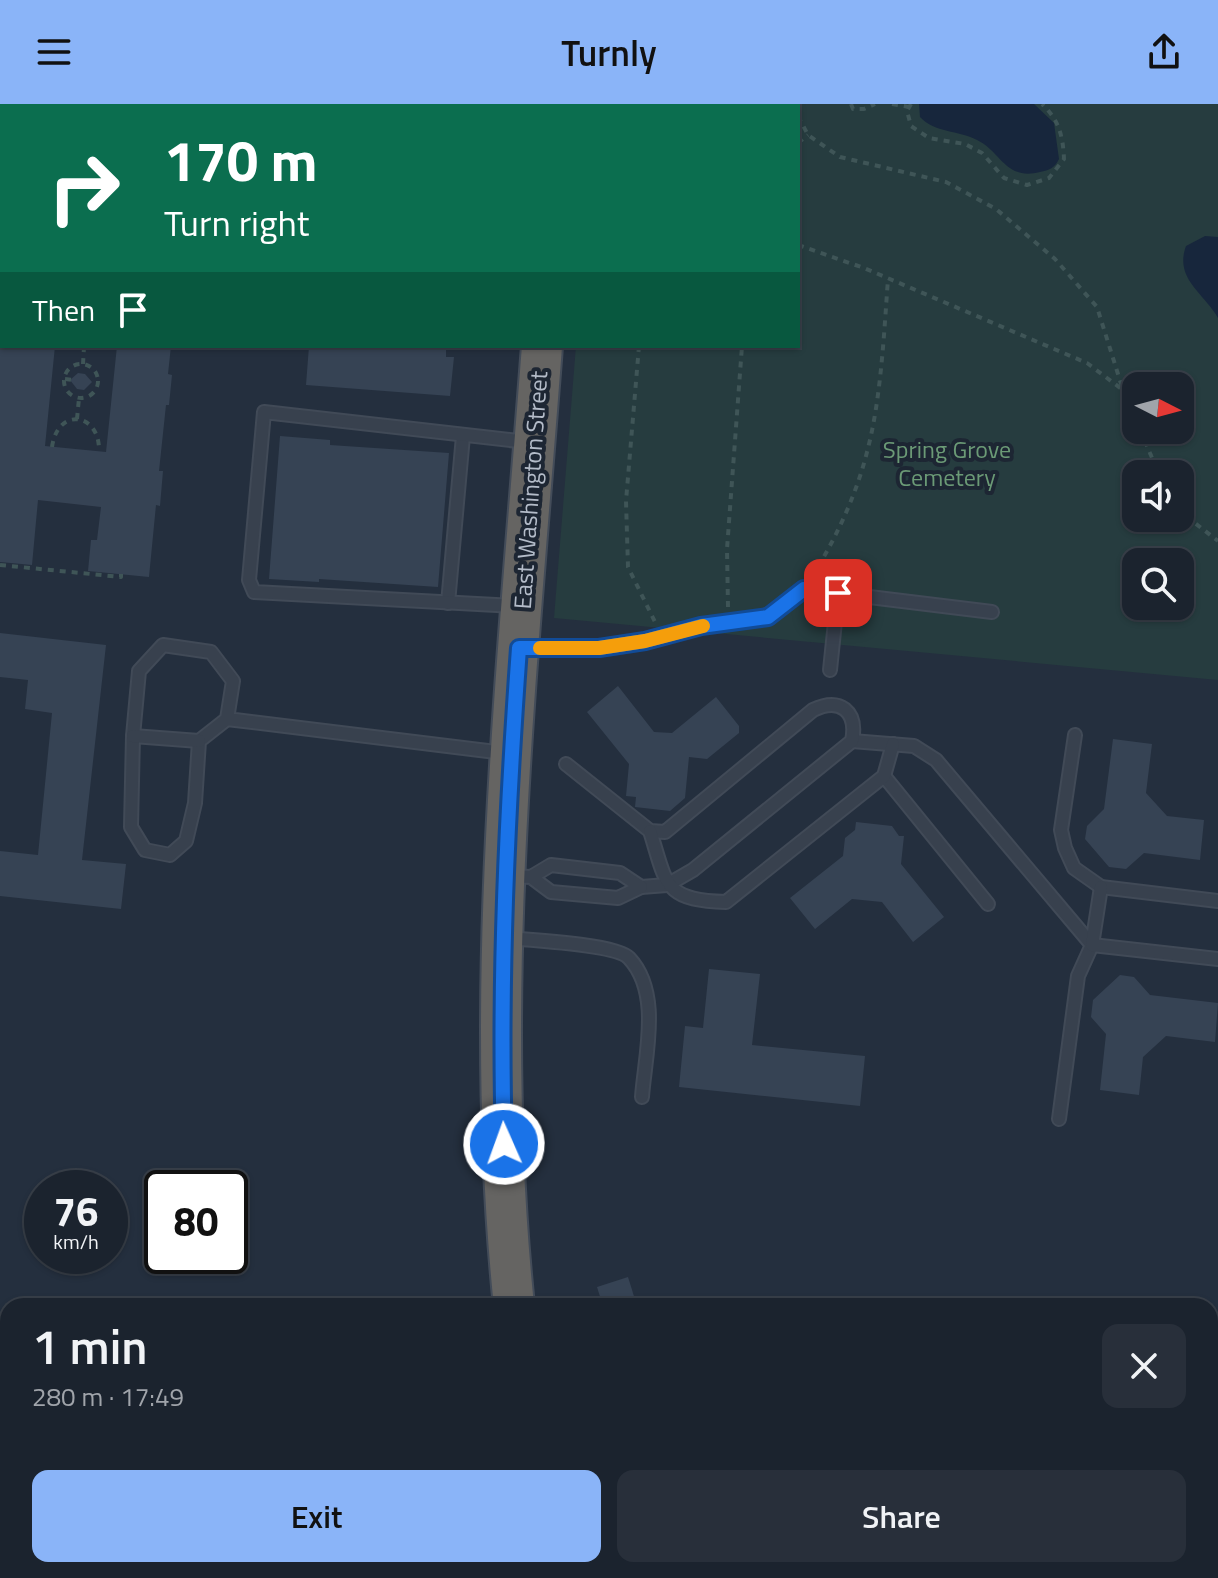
<!DOCTYPE html>
<html lang="en">
<head>
<meta charset="utf-8">
<style>
	body { margin:0; font-family:"Titillium Web",sans-serif; background:#282f3a; color:#f1f3f6; height:100vh; display:flex; flex-direction:column; font-size:30px; white-space:nowrap }
	* { box-sizing:border-box; margin:0 }
	p { font-size:26px; color:#a0a4aa }
	.icon { flex:none; width:44px; height:44px; fill:none; stroke:currentColor; stroke-width:2; stroke-linecap:round; stroke-linejoin:round }
	.map { position:relative; flex:1; overflow:hidden }
	.panel { position:absolute; left:0px; top:1194px; width:1218px; height:280px; display:flex; flex-direction:column; background:#1b232e; border-radius:24px 24px 0 0; box-shadow:0 2px 6px #0004,0 0 0 2px #39404a }
	.panel>* { flex:none }
	.top-card { position:absolute; left:0px; top:0px; width:800px; height:244px; box-shadow:0 2px 6px #0004,0 0 0 2px #39404a; background:#0b6e4f; color:#fff; overflow:hidden }
	.needle { width:52px; rotate:96deg }
	.tools { position:absolute; left:1122px; top:268px; display:grid; gap:16px }
	.tools a { display:grid; place-items:center; width:72px; height:72px; border-radius:16px; background:#1b232e; box-shadow:0 2px 6px #0004,0 0 0 2px #39404a; font-size:40px }
	.speed { position:absolute; left:24px; top:1066px; display:flex; gap:16px; font-size:40px; font-weight:700; text-align:center }
	.speed>* { display:grid; place-content:center; width:104px; height:104px; border-radius:50%; background:#1b232e; box-shadow:0 2px 6px #0004,0 0 0 2px #39404a; line-height:1 }
	.speed small { font-size:20px; font-weight:400 }
	.speed .limit { border:4px solid #111; border-radius:12px; background:#fff; color:#111 }
	.pin { position:absolute; display:grid; place-items:center; width:68px; height:68px; color:#fff; margin:-34px; border-radius:16px; box-shadow:0 4px 12px #0006 }
	.me { position:absolute; width:88px; margin:-44px; rotate:358deg; stroke-linejoin:round; filter:drop-shadow(0 0 6px #0008) }
	.turn { display:flex; align-items:center; gap:28px; height:168px; padding:0 32px; font-size:36px }
	.turn .icon { width:104px; height:104px; stroke-width:2.5 }
	.turn b { display:block; font-size:56px; line-height:68px }
	.then { display:flex; align-items:center; height:76px; padding:0 32px; background:#0003; gap:16px; font-size:30px }
	.round { display:grid; place-items:center; flex:none; width:84px; height:84px; border-radius:16px; background:#282f3a }
	.headline { display:flex; align-items:center; justify-content:space-between; height:136px; padding:0 32px }
	h1 { font-size:48px; font-weight:600; line-height:60px }
	.primary-button { display:flex; gap:16px; margin-top:auto; padding:16px 32px }
	.primary-button a { flex:1; height:92px; border-radius:16px; background:#8ab4f8; color:#111; font-size:32px; font-weight:600; line-height:92px; text-align:center }
	.primary-button a+a { background:#282f3a; color:#f1f3f6 }
	header { display:flex; justify-content:space-between; align-items:center; height:104px; padding:0 32px; background:#8ab4f8; color:#111; font-size:36px; font-weight:600 }
	.map>svg:first-child { display:block }
	.green { fill:#263c3f; fill-rule:evenodd }
	.water { fill:#17263c }
	.building { fill:#364354 }
	.lines { fill:none; stroke-linecap:round; stroke-linejoin:round }
	.service-casing { stroke:#414a57; stroke-width:16 }
	.tertiary-casing { stroke:#414a57; stroke-width:34 }
	.trunk-casing { stroke:#434c59; stroke-width:44 }
	.path { stroke:#3f5557; stroke-width:4; stroke-dasharray:6 6; stroke-linecap:butt }
	.service { stroke:#38414e; stroke-width:12 }
	.tertiary { stroke:#38414e; stroke-width:30 }
	.trunk { stroke:#656462; stroke-width:40 }
	.route-casing { stroke:#114b97; stroke-width:20 }
	.route { stroke:#1a73e8; stroke-width:14 }
	.slow { stroke:#f59e0b; stroke-width:14 }
	.labels { text-anchor:middle; stroke-width:8; stroke-linejoin:round; paint-order:stroke }
	.park-label { font-size:24px; fill:#6b9a76; stroke:#1d2633 }
	.street-label { font-size:24px; fill:#b4bcc9; stroke:#1d2633 }
</style>
</head>
<body>
<header><svg class="icon" aria-label="menu" viewBox="0 0 24 24"><path d="M4 6h16M4 12h16M4 18h16"/></svg>Turnly<svg class="icon" aria-label="share" viewBox="0 0 24 24"><path d="M12 15V3M7 8l5-5 5 5M5 13v7h14v-7"/></svg></header>
<div class="map">
<svg width="1218" height="1474" viewBox="0 0 1218 1474">
	<rect width="100%" height="100%" fill="#242f3e"/>
	<path class="green" d="M 595,0 L 1218,0 L 1218,576 L 554,514 L 576,242 L 798,242 L 798,2 L 595,2 ZM 1136,282 L 1180,282 L 1180,326 L 1136,326 ZM 1136,370 L 1180,370 L 1180,414 L 1136,414 ZM 1136,458 L 1180,458 L 1180,502 L 1136,502 Z"/>
	<g class="water">
		<path d="M 919,0 L 1034,0 L 1054,19 L 1059,55 C 1055,64 1049,66 1040,68 C 1005,77 1001,47 977,36 C 958,26 935,29 920,13 Z"/>
		<path d="M 1205,132 L 1218,133 L 1218,214 C 1204,189 1174,175 1186,142 Z"/>
	</g>
	<g class="building">
		<path d="M 0,242 L 55,242 L 45,342 L 106,348 L 117,242 L 171,242 L 168,270 L 172,271 L 169,301 L 166,301 L 159,367 L 163,367 L 160,402 L 156,401 L 149,473 L 88,467 L 91,436 L 97,436 L 101,403 L 38,396 L 32,461 L 0,458 Z"/>
		<path d="M 309,242 L 440,242 L 440,245 L 446,246 L 446,253 L 454,253 L 450,292 L 306,281 Z"/>
		<path d="M 78,269 L 85,270 L 92,278 L 84,286 L 77,285 L 70,276 Z"/>
		<path d="M 280,332 L 330,336 L 330,341 L 449,349 L 438,483 L 319,475 L 319,478 L 269,475 Z"/>
		<path d="M 0,529 L 106,541 L 82,756 L 126,760 L 121,805 L 0,792 L 0,747 L 38,751 L 52,609 L 25,605 L 28,576 L 0,573 Z"/>
		<path d="M 618,582 L 654,628 L 672,629 L 716,593 L 739,622 L 739,629 L 707,655 L 689,653 L 685,694 L 670,707 L 635,703 L 636,693 L 626,692 L 629,660 L 587,608 Z"/>
		<path d="M 1113,635 L 1152,640 L 1146,689 L 1167,712 L 1204,716 L 1200,756 L 1144,749 L 1126,765 L 1109,763 L 1085,735 L 1087,722 L 1104,705 Z"/>
		<path d="M 856,718 L 892,722 L 899,732 L 904,732 L 901,760 L 944,813 L 913,838 L 882,798 L 852,795 L 815,825 L 790,794 L 843,752 L 845,734 L 855,726 Z"/>
		<path d="M 709,865 L 760,870 L 752,941 L 865,952 L 860,1002 L 679,983 L 685,922 L 703,924 Z"/>
		<path d="M 1120,871 L 1134,873 L 1150,891 L 1218,899 L 1215,938 L 1166,932 L 1143,953 L 1139,991 L 1100,986 L 1106,930 L 1091,913 L 1093,896 Z"/>
		<path d="M 628,1173 L 637,1202 L 603,1202 L 597,1183 Z"/>
	</g>
	<g class="lines">
		<defs>
			<g id="service">
				<path d="M 0,13 L 2,14"/>
				<path d="M 0,72 L 2,72"/>
				<path d="M 448,499 L 463,332"/>
				<path d="M 516,502 L 254,488 L 249,476 L 264,308 L 527,338"/>
				<path d="M 522,544 C 563,544 604,546 645,537 C 663,534 680,527 698,523 C 745,512 766,524 804,485 L 992,508"/>
				<path d="M 830,566 L 838,489"/>
				<path d="M 227,615 L 199,637 L 195,699 L 186,737 L 170,751 L 145,746 L 131,723 L 133,632 L 139,567 L 163,541 L 211,548 L 233,577 L 227,615 L 504,649"/>
				<path d="M 1075,631 L 1061,726 L 1065,744 L 1074,764 L 1101,783 L 1218,797"/>
				<path d="M 133,632 L 199,637"/>
				<path d="M 852,637 L 914,642 L 936,656 L 1092,841 L 1078,872 L 1059,1015"/>
				<path d="M 566,660 L 650,727 L 665,728 L 813,606 C 840,593 858,607 852,637 L 693,766 L 667,781 L 641,783"/>
				<path d="M 884,672 L 988,800"/>
				<path d="M 650,727 C 667,781 663,796 726,798 L 884,672 L 893,640"/>
				<path d="M 511,772 L 531,773 L 551,788 L 618,794 L 641,783 L 620,769 L 551,761 L 531,773"/>
				<path d="M 1101,783 L 1092,841 L 1218,855"/>
				<path d="M 506,834 C 529,836 616,840 629,854 C 662,889 645,951 642,993"/>
			</g>
			<path id="tertiary" d="M 0,1388 L 8,1389"/>
			<g id="trunk">
				<path d="M 560,2 L 560,0"/>
				<path d="M 514,1202 C 481,883 518,561 542,242"/>
				<path d="M 542,1466 L 543,1474"/>
			</g>
		</defs>
		<use href="#service" class="service-casing"/>
		<use href="#tertiary" class="tertiary-casing"/>
		<use href="#trunk" class="trunk-casing"/>
		<g class="path">
			<path d="M 617,0 L 617,2"/>
			<path d="M 791,0 L 793,2"/>
			<path d="M 851,0 L 853,5 L 864,5 L 875,0"/>
			<path d="M 892,0 L 909,3"/>
			<path d="M 911,0 L 907,7 L 911,22 L 929,34 L 965,40 L 982,49 L 1004,74 L 1027,81 L 1049,74 L 1064,55 C 1063,32 1059,16 1042,0"/>
			<path d="M 798,12 L 808,31 L 840,53 L 946,78 L 996,105 L 1055,155 L 1097,203 L 1123,286"/>
			<path d="M 798,39 L 808,31"/>
			<path d="M 798,141 L 864,164 L 1087,259 L 1123,286 L 1136,316"/>
			<path d="M 639,242 L 626,397 L 628,463 L 656,520"/>
			<path d="M 83,260 L 84,243"/>
			<circle cx="81" cy="277" r="17"/>
			<path d="M 65,275 L 74,276"/>
			<path d="M 77,315 L 79,294"/>
			<path d="M 1140,326 L 1159,370"/>
			<path d="M 52,343 C 58,302 100,309 99,347"/>
			<path d="M 1180,402 L 1191,416 L 1218,437"/>
			<path d="M 0,461 L 121,473 L 121,470"/>
			<path d="M 812,473 C 836,434 856,392 867,348 C 881,296 884,229 888,175"/>
			<path d="M 728,503 L 727,445 L 742,242"/>
		</g>
		<use href="#service" class="service"/>
		<use href="#tertiary" class="tertiary"/>
		<use href="#trunk" class="trunk"/>
	</g>
	<g class="lines">
		<defs>
			<path id="route" d="M 504,1040 C 499,874 507,710 519,544 L 599,544 L 645,537 L 701,522 L 768,513 L 804,485 L 838,489"/>
		</defs>
		<use href="#route" class="route-casing"/>
		<use href="#route" class="route"/>
		<path class="slow" d="M 540,544 L 599,544 L 645,537 L 703,522"/>
	</g>
	<g class="labels">
		<g class="park-label">
			<text x="947" y="354">Spring Grove<tspan x="947" dy="28">Cemetery</tspan></text>
		</g>
		<g class="street-label">
			<text transform="translate(531 386) rotate(-86)" y="8">East Washington Street</text>
		</g>
	</g>
</svg>
<div class="tools">
<a><svg class="needle" viewBox="-14 -14 28 28"><path d="M0-13l5 13h-10z" fill="#e53935"/><path d="M0 13l5-13h-10z" fill="#a0a4aa"/></svg></a>
<a><svg class="icon" aria-label="sound" viewBox="0 0 24 24"><path d="M4 9h4l5-4v14l-5-4H4zM17 9q2 3 0 6"/></svg></a>
<a><svg class="icon" aria-label="search" viewBox="0 0 24 24"><circle cx="10" cy="10" r="6"/><path d="M15 15l6 6"/></svg></a>
</div>
<div class="speed"><div>76<small>km/h</small></div><div class="limit">80</div></div>
<div class="pin" style="left:838px;top:489px;background:#d93025"><svg class="icon" aria-label="arrive" viewBox="0 0 24 24"><path d="M6 21V4h12l-3 4 3 4H6"/></svg></div>
<svg class="me" style="left:504px;top:1040px" viewBox="-20 -20 40 40"><circle r="17" fill="#1a73e8" stroke="#fff" stroke-width="3"/><path d="M0-11L8 9 0 5-8 9z" fill="#fff"/></svg>
<div class="top-card">
<div class="turn"><svg class="icon" aria-label="right" viewBox="0 0 24 24"><path d="M7 20v-9h11M14 6l5 5-5 5"/></svg><div><b>170 m</b>Turn right</div></div>
<div class="then">Then<svg class="icon" aria-label="arrive" viewBox="0 0 24 24"><path d="M6 21V4h12l-3 4 3 4H6"/></svg></div>
</div>
<section class="panel">
<div class="headline"><div><h1>1 min</h1><p>280 m · 17:49</p></div><a class="round"><svg class="icon" aria-label="close" viewBox="0 0 24 24"><path d="M6 6l12 12M18 6L6 18"/></svg></a></div>
<div class="primary-button"><a>Exit</a><a>Share</a></div>
</section>
</div>
</body>
</html>
